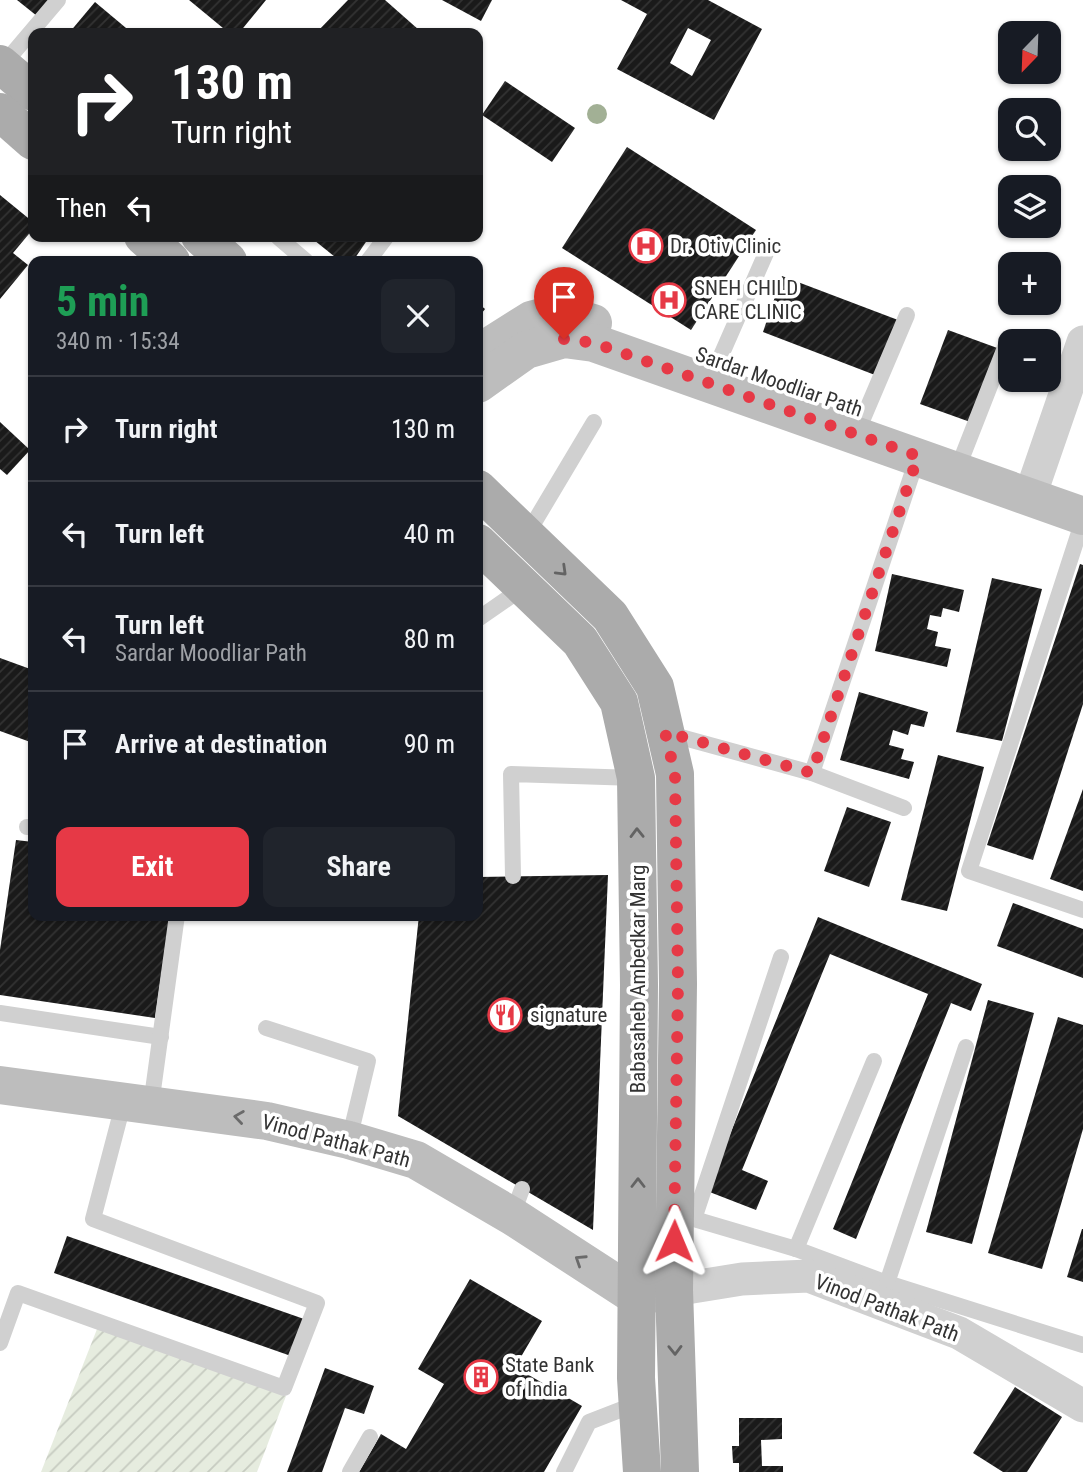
<!DOCTYPE html>
<html lang="en">
<head>
<meta charset="utf-8">
<style>
	body { margin:0; font-family:"Roboto Condensed",sans-serif; background:#20242c; color:#f1f3f6; height:100vh; display:flex; flex-direction:column; font-size:26px; white-space:nowrap }
	* { box-sizing:border-box; margin:0 }
	p { font-size:23px; color:#9ea1a6 }
	.icon { flex:none; width:38px; height:38px; fill:none; stroke:currentColor; stroke-width:2; stroke-linecap:round; stroke-linejoin:round }
	.map { position:relative; flex:1; overflow:hidden }
	.panel { position:absolute; left:28px; top:256px; width:455px; height:665px; display:flex; flex-direction:column; background:#171b24; border-radius:14px; box-shadow:0 2px 5px #0004 }
	.panel>* { flex:none }
	.banner { position:absolute; left:28px; top:28px; width:455px; height:214px; border-radius:14px; box-shadow:0 2px 5px #0004; background:#202124; color:#fff; overflow:hidden }
	.needle { width:46px; rotate:203deg }
	.controls { position:absolute; left:998px; top:21px; display:grid; gap:14px }
	.controls a { display:grid; place-items:center; width:63px; height:63px; border-radius:14px; background:#171b24; box-shadow:0 2px 5px #0004; font-size:35px }
	.pin { position:absolute; display:grid; place-items:center; width:60px; height:60px; color:#fff; margin:-72px -30px; border-radius:50% 50% 50% 0; rotate:-45deg; box-shadow:0 0 7px #0007 }
	.pin .icon { rotate:45deg }
	.me { position:absolute; width:77px; margin:-38px; rotate:1deg; stroke-linejoin:round; filter:drop-shadow(0 0 5px #0008) }
	.turn { display:flex; align-items:center; gap:24px; height:147px; padding:0 28px; font-size:32px }
	.turn .icon { width:91px; height:91px; stroke-width:2.5 }
	.turn b { display:block; font-size:49px; line-height:60px }
	.then { display:flex; align-items:center; height:66px; padding:0 28px; background:#0003; gap:14px; font-size:26px }
	.round { display:grid; place-items:center; flex:none; width:74px; height:74px; border-radius:14px; background:#20242c }
	.head { display:flex; align-items:center; justify-content:space-between; height:119px; padding:0 28px }
	h1 { font-size:42px; font-weight:700; line-height:52px; color:#1e9e55 }
	.primary-button { display:flex; gap:14px; margin-top:auto; padding:14px 28px }
	.primary-button a { flex:1; height:80px; border-radius:14px; background:#e63946; color:#fff; font-size:28px; font-weight:700; line-height:80px; text-align:center }
	.primary-button a+a { background:#20242c; color:#f1f3f6 }
	ul { padding:0; list-style:none }
	li { display:flex; align-items:center; gap:21px; height:105px; padding:0 28px; border-top:2px solid #363941 }
	li div { flex:1 }
	li b { display:block; font-size:26px }
	li em { font-style:normal }
	.map>svg:first-child { display:block }
	.garden { fill:url(#garden-furrows) }
	.building { fill:url(#building-hatch); fill-rule:evenodd }
	.lines { fill:none; stroke-linecap:round; stroke-linejoin:round }
	.lane { stroke:#d0d0d0; stroke-width:16 }
	.street { stroke:#d0d0d0; stroke-width:33 }
	.secondary { stroke:#bdbdbd; stroke-width:38 }
	.primary { stroke:#ababab; stroke-width:38 }
	.tree { fill:#a2b095 }
	.oneway { stroke:#636363 }
	.oneway2 { stroke:#6a6a6a }
	.route { stroke:#e63946; stroke-width:12; stroke-dasharray:0 21.6 }
	.labels { text-anchor:middle; stroke-width:7; stroke-linejoin:round; paint-order:stroke }
	.poi-label { font-size:21px; fill:#333; stroke:#fff; text-anchor:start }
	.street-label { font-size:21px; fill:#333; stroke:#fff }
</style>
</head>
<body>
<div class="map">
<svg width="1083" height="1472" viewBox="0 0 1083 1472">
	<defs>
		<pattern id="garden-furrows" width="10" height="10" patternUnits="userSpaceOnUse" patternTransform="scale(1.75)"><rect width="10" height="10" fill="#e6ecdf"/><path d="M-1 1l2-2M0 10L10 0M9 11l2-2" fill="none" stroke="#c6cbc0"/></pattern>
		<pattern id="building-hatch" width="6" height="6" patternUnits="userSpaceOnUse" patternTransform="scale(1.75)"><rect width="6" height="6" fill="#1a1a1a"/><path d="M-1 1l2-2M0 6l6-6M5 7l2-2" fill="none" stroke="#333"/></pattern>
	</defs>
	<rect width="100%" height="100%" fill="#fff"/>
	<path class="garden" d="M 99,1324 L 286,1396 L 257,1472 L 41,1472 Z"/>
	<g class="building">
		<path d="M 17,0 L 50,0 L 37,16 Z"/>
		<path d="M 189,0 L 266,0 L 239,33 L 229,33 Z"/>
		<path d="M 348,0 L 385,0 L 419,30 L 417,33 L 316,33 Z"/>
		<path d="M 442,0 L 492,0 L 481,21 Z"/>
		<path d="M 621,0 L 708,0 L 762,29 L 714,120 L 617,69 L 647,14 ZM 688,28 L 711,40 L 692,76 L 670,63 Z"/>
		<path d="M 95,2 L 132,33 L 69,33 Z"/>
		<path d="M 505,81 L 575,128 L 552,162 L 482,115 Z"/>
		<path d="M 627,147 L 756,230 L 691,330 L 562,248 Z"/>
		<path d="M 0,195 L 33,222 L 33,229 L 13,253 L 28,265 L 0,299 Z"/>
		<path d="M 309,236 L 370,236 L 353,261 L 340,261 Z"/>
		<path d="M 782,276 L 898,320 L 875,375 L 763,332 Z"/>
		<path d="M 478,303 L 485,309 L 478,318 Z"/>
		<path d="M 948,330 L 1000,349 L 973,423 L 920,404 Z"/>
		<path d="M 0,422 L 30,450 L 7,475 L 0,469 Z"/>
		<path d="M 1080,564 L 1083,565 L 1083,704 L 1033,860 L 987,845 Z"/>
		<path d="M 892,574 L 964,590 L 959,612 L 943,608 L 941,617 L 930,615 L 927,629 L 938,632 L 935,646 L 951,649 L 947,667 L 875,651 Z"/>
		<path d="M 992,578 L 1042,589 L 1002,741 L 956,732 Z"/>
		<path d="M 0,658 L 33,670 L 33,743 L 0,731 Z"/>
		<path d="M 859,692 L 928,712 L 924,727 L 911,724 L 908,735 L 893,730 L 889,745 L 904,749 L 901,759 L 914,762 L 909,779 L 840,760 Z"/>
		<path d="M 938,755 L 984,767 L 947,911 L 901,900 Z"/>
		<path d="M 1083,789 L 1083,891 L 1050,879 Z"/>
		<path d="M 847,807 L 891,822 L 869,887 L 824,871 Z"/>
		<path d="M 16,840 L 33,842 L 33,915 L 170,915 L 155,1018 L 0,995 L 0,950 Z"/>
		<path d="M 608,875 L 593,1230 L 398,1116 L 419,915 L 478,915 L 478,877 Z"/>
		<path d="M 1013,903 L 1083,929 L 1083,978 L 997,946 Z"/>
		<path d="M 818,917 L 982,984 L 971,1011 L 951,1003 L 856,1239 L 833,1229 L 928,994 L 830,954 L 742,1170 L 768,1181 L 756,1210 L 707,1191 Z"/>
		<path d="M 988,1000 L 1034,1013 L 972,1244 L 926,1232 Z"/>
		<path d="M 1058,1017 L 1083,1025 L 1083,1129 L 1042,1269 L 988,1253 Z"/>
		<path d="M 1082,1229 L 1083,1229 L 1083,1282 L 1067,1277 Z"/>
		<path d="M 67,1236 L 304,1319 L 291,1356 L 54,1273 Z"/>
		<path d="M 470,1279 L 542,1321 L 515,1367 L 582,1406 L 544,1472 L 359,1472 L 381,1434 L 406,1449 L 444,1384 L 418,1369 Z"/>
		<path d="M 325,1368 L 374,1386 L 364,1414 L 345,1408 L 322,1472 L 287,1472 Z"/>
		<path d="M 1015,1387 L 1062,1417 L 1027,1472 L 1003,1472 L 973,1453 Z"/>
		<path d="M 739,1418 L 782,1418 L 782,1439 L 761,1440 L 762,1466 L 783,1466 L 783,1472 L 739,1472 L 739,1463 L 733,1463 L 732,1446 L 739,1446 Z"/>
	</g>
	<g class="lines">
		<g class="lane">
			<path d="M 2,66 L 58,0"/>
			<path d="M 279,238 L 306,261"/>
			<path d="M 368,261 L 387,236"/>
			<path d="M 709,383 L 766,253"/>
			<path d="M 856,435 L 907,315"/>
			<path d="M 957,470 L 1006,345"/>
			<path d="M 1083,520 L 969,871 L 1083,910"/>
			<path d="M 526,536 L 594,422"/>
			<path d="M 478,619 L 524,587"/>
			<path d="M 666,733 L 812,773 L 904,808"/>
			<path d="M 812,773 L 918,456"/>
			<path d="M 27,827 L 33,827"/>
			<path d="M 513,876 L 511,774 L 636,778"/>
			<path d="M 0,1013 L 161,1037"/>
			<path d="M 266,1028 L 368,1061 L 349,1140"/>
			<path d="M 151,1105 L 177,915"/>
			<path d="M 512,1216 L 522,1189"/>
			<path d="M 675,1216 L 694,1219 L 796,1249 L 887,1283 L 1083,1345"/>
			<path d="M 694,1219 L 781,957"/>
			<path d="M 796,1249 L 874,1061"/>
			<path d="M 887,1283 L 966,1047"/>
			<path d="M 0,1343 L 18,1293 L 284,1388 L 317,1303 L 93,1219 L 124,1101"/>
			<path d="M 350,1472 L 370,1437"/>
			<path d="M 564,1472 L 589,1422 L 638,1403"/>
		</g>
		<g class="street">
			<path d="M 1030,496 L 1083,342"/>
			<path d="M 674,1290 L 742,1279 L 809,1276 L 959,1333 L 1083,1406"/>
		</g>
		<g class="secondary">
			<path d="M 485,349 L 531,320 L 558,313 L 593,323"/>
			<path d="M 478,384 L 526,350 L 564,339 L 594,343 L 1083,516"/>
			<path d="M 0,1085 L 267,1121 L 349,1140 L 416,1160 L 512,1216 L 637,1297 L 665,1291"/>
		</g>
		<g class="primary">
			<path d="M 0,64 L 33,92"/>
			<path d="M 0,112 L 33,141"/>
			<path d="M 143,236 L 171,261"/>
			<path d="M 200,236 L 228,261"/>
			<path d="M 478,489 L 610,616 L 655,687 L 675,774 L 678,984 L 674,1290 L 680,1472"/>
			<path d="M 478,543 L 580,641 L 619,702 L 636,778 L 639,985 L 636,1378 L 642,1472"/>
		</g>
	</g>
	<circle class="tree" cx="597" cy="114" r="10"/>
	<defs><path id="oneway-chevron" d="M-2-3.5L2.5 0L-2 3.5" fill="none" stroke-width="1.6" stroke-linecap="round" stroke-linejoin="round" transform="scale(1.75)"/></defs>
	<g class="oneway">
		<use href="#oneway-chevron" transform="translate(562 571) rotate(44)"/>
		<use href="#oneway-chevron" transform="translate(637 833) rotate(-91)"/>
		<use href="#oneway-chevron" transform="translate(638 1183) rotate(-90)"/>
		<use href="#oneway-chevron" transform="translate(675 1350) rotate(89)"/>
	</g>
	<g class="oneway2">
		<use href="#oneway-chevron" transform="translate(239 1117) rotate(-172)"/>
		<use href="#oneway-chevron" transform="translate(580 1260) rotate(-147)"/>
	</g>
	<g class="lines">
		<path class="route" d="M 564,339 L 594,343 L 918,456 L 812,773 L 665,732 L 675,774 L 678,984 L 674,1241"/>
	</g>
	<defs>
		<symbol id="hospital-ring" viewBox="-11 -11 22 22"><circle r="9.5" fill="#fff" stroke="#e63946" stroke-width="1.5"/><path d="M-5-5h3v3.5h4V-5h3V5h-3V1.5h-4V5h-3Z" fill="#e63946"/></symbol>
		<symbol id="restaurant-ring" viewBox="-11 -11 22 22"><circle r="9.5" fill="#fff" stroke="#e63946" stroke-width="1.5"/><path d="M-5-6h1v4h1v-4h1v4h1v-4h1v5L-1.5 .5V6h-2V.5L-5-1ZM5-6V6H3V1.5H1.5Q1.5-4 5-6Z" fill="#e63946"/></symbol>
		<symbol id="building-ring" viewBox="-11 -11 22 22"><circle r="9.5" fill="#fff" stroke="#e63946" stroke-width="1.5"/><path d="M-4-6H4V6H1V3H-1V6H-4ZM-2.5-4.3h1.7v1.8h-1.7ZM.8-4.3h1.7v1.8H.8ZM-2.5-1h1.7V.8h-1.7ZM.8-1h1.7V.8H.8Z" fill="#e63946"/></symbol>
	</defs>
	<g fill-rule="evenodd">
		<use href="#hospital-ring" x="627" y="227" width="38" height="38"/>
		<use href="#hospital-ring" x="650" y="281" width="38" height="38"/>
		<use href="#restaurant-ring" x="486" y="996" width="38" height="38"/>
		<use href="#building-ring" x="462" y="1358" width="38" height="38"/>
	</g>
	<g class="labels">
		<g class="poi-label">
			<text x="670" y="253">Dr. Otiv Clinic</text>
			<text x="694" y="295">SNEH CHILD<tspan x="694" dy="24">CARE CLINIC</tspan></text>
			<text x="530" y="1022">signature</text>
			<text x="505" y="1372">State Bank<tspan x="505" dy="24">of India</tspan></text>
		</g>
		<g class="street-label">
			<text transform="translate(779 382) rotate(19)" y="7">Sardar Moodliar Path</text>
			<text transform="translate(638 979) rotate(-90)" y="7">Babasaheb Ambedkar Marg</text>
			<text transform="translate(336 1141) rotate(15)" y="7">Vinod Pathak Path</text>
			<text transform="translate(887 1308) rotate(21)" y="7">Vinod Pathak Path</text>
		</g>
	</g>
</svg>
<div class="controls">
<a><svg class="needle" viewBox="-14 -14 28 28"><path d="M0-13l5 13h-10z" fill="#e53935"/><path d="M0 13l5-13h-10z" fill="#9ea1a6"/></svg></a>
<a><svg class="icon" aria-label="search" viewBox="0 0 24 24"><circle cx="10" cy="10" r="6"/><path d="M15 15l6 6"/></svg></a>
<a><svg class="icon" aria-label="layers" viewBox="0 0 24 24"><path d="M12 4l9 5-9 5-9-5zM3 14l9 5 9-5"/></svg></a>
<a>+</a>
<a>−</a>
</div>
<div class="pin" style="left:564px;top:339px;background:#d93025"><svg class="icon" aria-label="arrive" viewBox="0 0 24 24"><path d="M6 21V4h12l-3 4 3 4H6"/></svg></div>
<svg class="me" style="left:674px;top:1241px" viewBox="-20 -20 40 40"><path d="M0-17L14 15 0 8-14 15z" fill="#e63946" stroke="#fff" stroke-width="4"/></svg>
<div class="banner">
<div class="turn"><svg class="icon" aria-label="right" viewBox="0 0 24 24"><path d="M7 20v-9h11M14 6l5 5-5 5"/></svg><div><b>130 m</b>Turn right</div></div>
<div class="then">Then<svg class="icon" aria-label="left" viewBox="0 0 24 24"><path d="M17 20v-9H6M10 6l-5 5 5 5"/></svg></div>
</div>
<section class="panel">
<div class="head"><div><h1>5 min</h1><p>340 m · 15:34</p></div><a class="round"><svg class="icon" aria-label="close" viewBox="0 0 24 24"><path d="M6 6l12 12M18 6L6 18"/></svg></a></div>
<ul>
<li><svg class="icon" aria-label="right" viewBox="0 0 24 24"><path d="M7 20v-9h11M14 6l5 5-5 5"/></svg><div><b>Turn right</b></div><em>130 m</em></li>
<li><svg class="icon" aria-label="left" viewBox="0 0 24 24"><path d="M17 20v-9H6M10 6l-5 5 5 5"/></svg><div><b>Turn left</b></div><em>40 m</em></li>
<li><svg class="icon" aria-label="left" viewBox="0 0 24 24"><path d="M17 20v-9H6M10 6l-5 5 5 5"/></svg><div><b>Turn left</b><p>Sardar Moodliar Path</p></div><em>80 m</em></li>
<li><svg class="icon" aria-label="arrive" viewBox="0 0 24 24"><path d="M6 21V4h12l-3 4 3 4H6"/></svg><div><b>Arrive at destination</b></div><em>90 m</em></li>
</ul>
<div class="primary-button"><a>Exit</a><a>Share</a></div>
</section>
</div>
</body>
</html>
